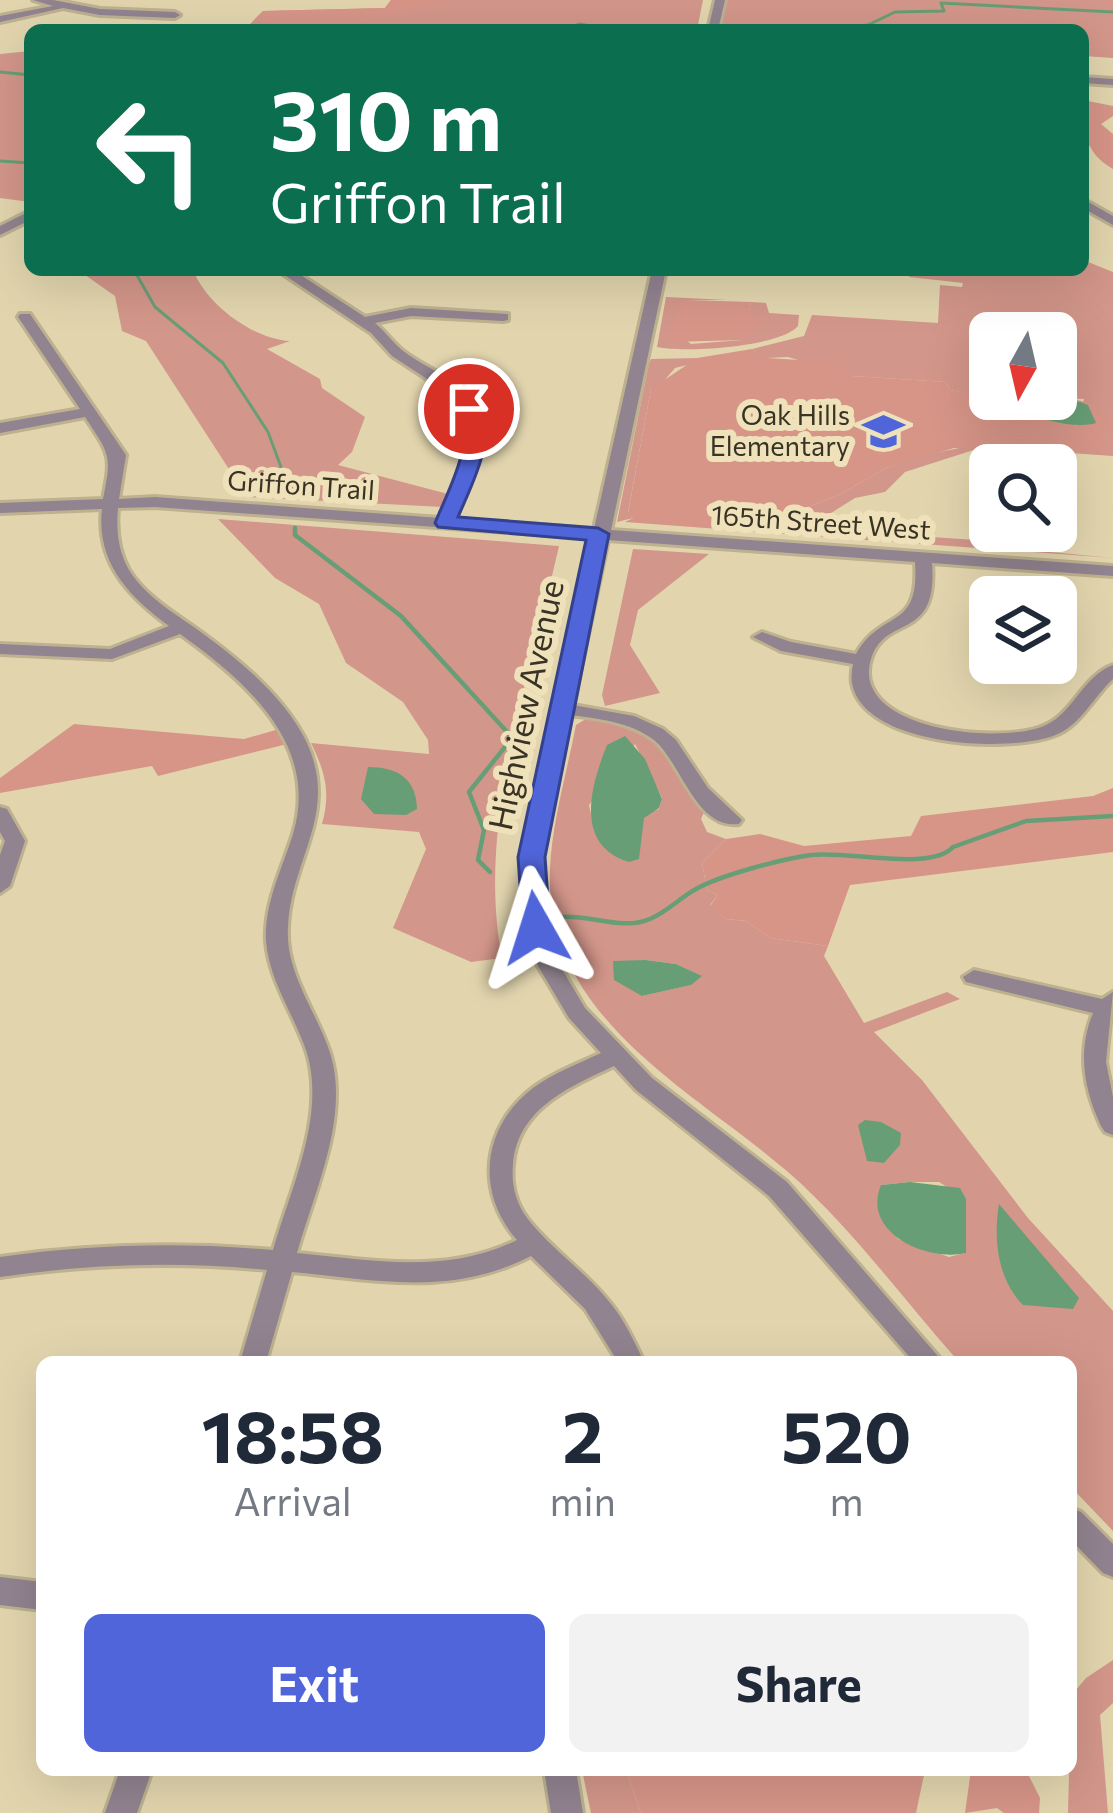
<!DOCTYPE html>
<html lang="en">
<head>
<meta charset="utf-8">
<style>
	body { margin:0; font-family:Commissioner,sans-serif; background:#f2f2f3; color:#1f2937; height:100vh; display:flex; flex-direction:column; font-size:45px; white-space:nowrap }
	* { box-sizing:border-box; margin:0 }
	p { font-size:39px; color:#747a83 }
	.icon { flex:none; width:66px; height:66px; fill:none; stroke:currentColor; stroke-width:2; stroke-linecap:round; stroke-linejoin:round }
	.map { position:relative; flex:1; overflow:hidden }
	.side { position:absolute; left:36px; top:1356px; width:1041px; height:420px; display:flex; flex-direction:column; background:#fff; border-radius:18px; box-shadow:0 12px 48px #0002 }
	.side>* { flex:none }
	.banner { position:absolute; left:24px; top:24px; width:1065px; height:252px; border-radius:18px; box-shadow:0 12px 48px #0002; background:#0b6e4f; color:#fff; overflow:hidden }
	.needle { width:78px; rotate:188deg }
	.controls { position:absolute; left:969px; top:312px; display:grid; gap:24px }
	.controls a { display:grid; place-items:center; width:108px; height:108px; border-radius:18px; background:#fff; box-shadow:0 12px 48px #0002; font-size:60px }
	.pin { position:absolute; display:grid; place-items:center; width:102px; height:102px; color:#fff; margin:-51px; border:6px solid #fff; border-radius:50%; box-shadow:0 3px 12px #0007 }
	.me { position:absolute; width:132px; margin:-66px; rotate:354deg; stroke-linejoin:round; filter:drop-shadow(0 0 9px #0008) }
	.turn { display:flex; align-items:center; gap:42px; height:252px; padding:0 48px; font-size:54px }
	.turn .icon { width:156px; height:156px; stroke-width:2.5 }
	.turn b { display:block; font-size:84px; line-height:102px }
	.eta { display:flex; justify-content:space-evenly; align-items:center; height:204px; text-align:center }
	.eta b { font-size:72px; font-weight:700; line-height:84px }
	.cta { display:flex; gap:24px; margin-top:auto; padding:24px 48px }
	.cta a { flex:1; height:138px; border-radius:18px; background:#5065da; color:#fff; font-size:48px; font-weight:700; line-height:138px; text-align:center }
	.cta a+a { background:#f2f2f3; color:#1f2937 }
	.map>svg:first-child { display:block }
	.green { fill:#d3968a; fill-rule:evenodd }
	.forest { fill:#d79588 }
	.water { fill:#689e76 }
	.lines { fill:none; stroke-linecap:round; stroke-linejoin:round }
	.stream-far1 { stroke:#689e76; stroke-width:3 }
	.stream { stroke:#689e76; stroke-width:4.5 }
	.minor-casing { stroke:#bdb190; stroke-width:6 }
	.minor { fill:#91838f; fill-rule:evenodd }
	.route { fill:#5065da; stroke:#34428e; stroke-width:3 }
	.labels { text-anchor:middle; stroke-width:12; stroke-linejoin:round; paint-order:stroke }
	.far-poi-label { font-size:27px; fill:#383324; stroke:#efe2bb; text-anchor:end }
	.far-street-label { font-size:27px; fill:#383324; stroke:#efe2bb }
	.street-label { font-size:33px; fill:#383324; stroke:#efe2bb }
</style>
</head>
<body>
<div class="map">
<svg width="1113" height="1813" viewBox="0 0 1113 1813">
	<rect width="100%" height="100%" fill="#e2d5ae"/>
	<g class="green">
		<path d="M 391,0 L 703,0 L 697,30 L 244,30 L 263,11 L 385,8 Z"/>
		<path d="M 720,0 L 1113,0 L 1113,58 L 1083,56 L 1083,30 L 713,30 Z"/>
		<path d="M 30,51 L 30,202 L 0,198 L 0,54 Z"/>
		<path d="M 1083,260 L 1113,272 L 1113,456 L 983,447 L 905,472 L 885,492 L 855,498 L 831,513 L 857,532 L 1006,542 L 1007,548 L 1113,558 L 746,531 L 839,495 L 886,468 L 930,454 L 974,445 L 1069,451 L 1084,399 L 1056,398 L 1056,333 L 990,333 L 990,398 L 950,390 L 946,382 L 851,376 L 788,357 L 766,358 L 752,349 L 804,336 L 812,315 L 938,323 L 940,285 L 962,287 L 963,283 L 909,277 L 913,270 L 920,270 L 917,275 L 924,270 L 1083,270 Z"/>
		<path d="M 78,270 L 193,270 C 207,305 253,339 290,341 L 267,349 L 320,379 L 322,388 L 365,417 L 352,452 L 338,465 L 448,494 L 443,507 L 247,497 L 146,341 L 122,331 L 115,296 Z"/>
		<path d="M 666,297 L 728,300 L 688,300 L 671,328 L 691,344 L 742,340 L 751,302 L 766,303 L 769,313 L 799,315 L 798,326 C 780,347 685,353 657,347 Z"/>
		<path d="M 697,358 L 695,363 L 675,368 L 657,389 L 651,389 L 628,512 L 633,518 L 617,522 L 649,363 L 651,359 Z"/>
		<path d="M 218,519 L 559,546 C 530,676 476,825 502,958 L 471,962 L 393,928 L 426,849 L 419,832 L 322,824 C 331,792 325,772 311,743 L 429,754 L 428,740 L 403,702 L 346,663 L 319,604 L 275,578 Z"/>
		<path d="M 633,549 L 709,554 L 638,610 L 630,645 L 660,693 L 605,706 L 602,695 Z"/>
		<path d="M 589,717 C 659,722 668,763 705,810 L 701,819 L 707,832 L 726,839 L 702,863 L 707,890 L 718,895 L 710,905 L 726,919 L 746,921 L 770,938 L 828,946 L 824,956 L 864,1023 L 947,992 L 960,999 L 874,1032 L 922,1080 L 1028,1218 L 1113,1311 L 1113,1531 L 1071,1487 L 1071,1362 L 959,1362 C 903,1299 851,1227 788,1172 C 692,1089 544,1018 550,869 C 552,822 567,772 576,725 ZM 635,744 L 662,798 L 659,809 L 595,833 L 589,805 ZM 646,960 L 676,964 L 701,976 L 690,985 L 642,996 ZM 910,1182 L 939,1182 L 966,1199 L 965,1253 L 949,1257 L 898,1239 L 881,1185 Z"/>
		<path d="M 1113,1660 L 1113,1703 L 1100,1715 L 1108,1813 L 1068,1813 L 1071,1696 L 1086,1678 Z"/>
		<path d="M 582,1770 L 626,1770 L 641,1813 L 591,1813 Z"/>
	</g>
	<g class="forest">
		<path d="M 391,0 L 441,0 C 394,24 305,34 254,20 L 263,11 L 385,8 Z"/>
		<path d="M 1083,100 L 1113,106 L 1113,116 L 1101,124 L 1113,134 L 1113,169 C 1084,152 1083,131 1083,100 Z"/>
		<path d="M 688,300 L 751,302 L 749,311 L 760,324 L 742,340 L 672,342 L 666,335 L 680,313 L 681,302 Z"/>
		<path d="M 752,349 L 767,358 L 833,362 L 851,376 L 946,382 L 950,390 L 1000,399 L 1079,426 L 1089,412 L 1087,405 L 1042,399 C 1077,398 1096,397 1111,431 L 1100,446 L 1087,450 L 954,448 L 886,468 L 839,495 L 746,531 L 625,522 L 633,518 L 628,513 L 651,389 L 697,358 Z"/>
		<path d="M 74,724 L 244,739 L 279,729 L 287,744 L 158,776 L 152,766 L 0,793 L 0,778 Z"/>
		<path d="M 1113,788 L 1113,852 L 850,885 L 828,946 L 770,938 L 746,921 L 726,919 L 710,906 L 718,895 L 707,890 L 702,863 L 726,839 L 760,834 L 804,846 L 911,836 L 921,816 L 1093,796 Z"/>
		<path d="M 626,1770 L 925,1770 L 916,1813 L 641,1813 Z"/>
		<path d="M 971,1770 L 1009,1770 L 1029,1776 L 1040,1798 L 1039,1813 L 1004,1813 L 997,1808 L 965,1813 Z"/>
	</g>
	<g class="water">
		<path d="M 1000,399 L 1080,402 L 1088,405 L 1096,423 C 1069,431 1021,413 1000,399 Z"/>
		<path d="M 625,736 L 645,759 L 662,799 L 659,808 L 644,818 L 639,859 L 629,862 C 573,845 591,785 607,745 Z"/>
		<path d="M 368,767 C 397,767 416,778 417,809 L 406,815 L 374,814 L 361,799 Z"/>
		<path d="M 646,960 L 676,964 L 702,976 L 691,985 L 642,996 L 614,980 L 613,961 Z"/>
		<path d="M 865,1120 L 881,1122 L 901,1133 L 900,1145 L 884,1163 L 867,1161 L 858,1125 Z"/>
		<path d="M 910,1182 L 960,1188 L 966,1199 L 966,1253 C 927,1262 861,1233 881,1185 Z"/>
		<path d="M 999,1204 L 1079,1298 L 1073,1309 L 1023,1305 C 998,1280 993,1240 999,1204 Z"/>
	</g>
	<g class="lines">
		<g class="stream-far1">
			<path d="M 385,30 L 500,30"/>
			<path d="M 566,30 L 579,24 L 617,30"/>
			<path d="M 801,30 L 808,30"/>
			<path d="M 820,30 L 868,25 L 895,12 L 944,11 L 941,3 L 1113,12"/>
			<path d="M 0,72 L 30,75"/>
			<path d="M 0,161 L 30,163"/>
			<path d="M 134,270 L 155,307 L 223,363 L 268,432 L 288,486"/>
		</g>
		<g class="stream">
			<path d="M 287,483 L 292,497"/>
			<path d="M 295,528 L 295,535 L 401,616 L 509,734 L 509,742 L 469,792 L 484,830 L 478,860 L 490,872"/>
			<path d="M 560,917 C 589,914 622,931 650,919 C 667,912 681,897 696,889 C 721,875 782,859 811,855 C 846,850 931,872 953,847 L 1026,821 L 1113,816"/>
		</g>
		<defs>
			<g id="minor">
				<path d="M 33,0 L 53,0 L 100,9 L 175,12 L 180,15 L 175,18 L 100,15 L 63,8 L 0,22 L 0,16 L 53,6 Z"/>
				<path d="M 715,0 L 725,0 L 718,30 L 708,30 Z"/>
				<path d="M 1083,77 L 1113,79 L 1113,85 L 1083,83 Z"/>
				<path d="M 1083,199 L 1113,216 L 1113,225 L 1083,208 Z"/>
				<path d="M 30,211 L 30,220 L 0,235 L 0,226 Z"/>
				<path d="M 277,270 L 293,270 L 365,317 L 411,308 L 508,314 L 508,320 L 503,321 L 411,316 L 375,323 C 385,331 392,342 402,350 C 419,364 442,372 459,387 C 502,424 472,476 456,519 L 594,529 L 652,270 L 666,270 L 611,530 L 1113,566 L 1113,576 L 932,563 C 938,641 888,614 872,656 C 845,730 1003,746 1046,725 C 1074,712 1083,676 1113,665 L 1113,679 C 1093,697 1080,727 1053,736 C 1006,753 863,746 852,683 C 851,677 852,670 853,664 L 781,651 L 753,637 L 762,632 L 791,642 L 856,654 C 882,608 920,632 915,562 L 608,540 L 573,705 L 634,716 L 663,729 L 676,740 L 708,788 L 742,820 L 739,824 C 696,830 681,762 654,740 C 630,722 600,719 571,715 L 541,857 L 547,928 L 560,966 L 585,1008 L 652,1078 L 787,1182 L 943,1362 L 914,1362 L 769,1196 L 636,1090 L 614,1066 C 569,1087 517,1109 513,1165 C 511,1184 516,1203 527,1218 C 550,1248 582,1269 606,1298 C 623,1317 633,1339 644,1362 L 618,1362 L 585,1309 L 531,1256 C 451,1297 377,1280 292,1272 L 266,1362 L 240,1362 L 267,1270 C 177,1261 89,1264 0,1277 L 0,1257 C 92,1244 181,1242 273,1250 C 290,1190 326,1117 307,1053 C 295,1016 269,981 266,941 C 264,904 282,869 293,834 C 320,745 246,681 180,634 L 112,659 L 0,654 L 0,644 L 110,649 L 169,626 C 128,596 96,562 102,509 L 0,513 L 0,503 L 103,499 C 112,454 110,455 85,417 L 0,433 L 0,423 L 80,409 L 18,317 L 20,314 L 30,314 L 126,455 L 119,499 L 155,497 L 440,518 L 465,453 L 467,426 L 462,410 L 450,394 L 392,356 L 371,333 ZM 155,507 L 592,538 L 521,857 L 525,928 L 538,966 L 569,1018 L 601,1053 C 578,1064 553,1073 533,1088 C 482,1127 475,1192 517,1240 C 447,1275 372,1260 297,1253 C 314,1192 349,1119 331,1056 C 318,1013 285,974 288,927 C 291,858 340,813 306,741 C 283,695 238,659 198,630 C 174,613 145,596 129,570 C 118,551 116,530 118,508 Z"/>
				<path d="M 0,807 L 7,809 L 25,841 L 10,886 L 0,893 L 0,855 L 5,841 L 0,832 Z"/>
				<path d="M 974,970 L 1102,999 L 1113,992 L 1106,1062 L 1113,1097 L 1113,1135 L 1105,1132 L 1101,1126 C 1084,1089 1077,1052 1093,1013 L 966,982 L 963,977 Z"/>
				<path d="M 1071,1508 L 1081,1512 L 1113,1544 L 1113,1577 L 1103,1573 L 1071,1540 Z"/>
				<path d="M 0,1577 L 42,1582 L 42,1610 L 0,1605 Z"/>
				<path d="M 120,1770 L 152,1770 L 137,1813 L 105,1813 Z"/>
				<path d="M 544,1770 L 576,1770 L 583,1813 L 551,1813 Z"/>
			</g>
		</defs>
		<use href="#minor" class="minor-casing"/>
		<use href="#minor" class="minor"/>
	</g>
	<path class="route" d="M 469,403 C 507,421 469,490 458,517 L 598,528 L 609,534 L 545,857 L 550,928 L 536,938 L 523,928 L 518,857 L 586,540 L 438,527 L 435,523 C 450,486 473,448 460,409 Z"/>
	<defs>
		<symbol id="school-bare" viewBox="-9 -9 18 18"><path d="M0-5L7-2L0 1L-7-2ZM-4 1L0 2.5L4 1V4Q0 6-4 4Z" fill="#5065da" stroke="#efe2bb" stroke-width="2.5" paint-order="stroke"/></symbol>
	</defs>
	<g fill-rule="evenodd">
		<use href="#school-bare" x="854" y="402" width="59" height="59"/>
	</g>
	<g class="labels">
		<g class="far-poi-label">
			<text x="850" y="425">Oak Hills<tspan x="850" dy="31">Elementary</tspan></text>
		</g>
		<g class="far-street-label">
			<text transform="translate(301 486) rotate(4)" y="9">Griffon Trail</text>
			<text transform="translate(821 523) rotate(4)" y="9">165th Street West</text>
		</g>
		<g class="street-label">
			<text transform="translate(526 705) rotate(-78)" y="12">Highview Avenue</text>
		</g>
	</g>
</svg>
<div class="controls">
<a><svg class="needle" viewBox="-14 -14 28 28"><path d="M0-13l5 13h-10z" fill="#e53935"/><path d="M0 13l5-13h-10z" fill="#747a83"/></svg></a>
<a><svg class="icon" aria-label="search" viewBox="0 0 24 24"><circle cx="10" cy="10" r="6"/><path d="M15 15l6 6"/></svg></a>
<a><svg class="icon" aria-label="layers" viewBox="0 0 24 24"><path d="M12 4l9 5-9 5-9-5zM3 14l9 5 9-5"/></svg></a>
</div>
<div class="pin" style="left:469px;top:409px;background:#d93025"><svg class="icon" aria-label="arrive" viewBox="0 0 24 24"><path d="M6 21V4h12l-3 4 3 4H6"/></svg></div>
<svg class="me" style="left:536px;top:928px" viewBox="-20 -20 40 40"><path d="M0-17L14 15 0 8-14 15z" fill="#5065da" stroke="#fff" stroke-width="4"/></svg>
<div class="banner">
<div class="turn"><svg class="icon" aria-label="left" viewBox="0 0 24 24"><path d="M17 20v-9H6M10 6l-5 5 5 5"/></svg><div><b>310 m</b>Griffon Trail</div></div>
</div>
<section class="side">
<div class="eta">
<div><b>18:58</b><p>Arrival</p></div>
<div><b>2</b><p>min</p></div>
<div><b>520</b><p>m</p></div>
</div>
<div class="cta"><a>Exit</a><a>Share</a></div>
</section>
</div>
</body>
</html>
